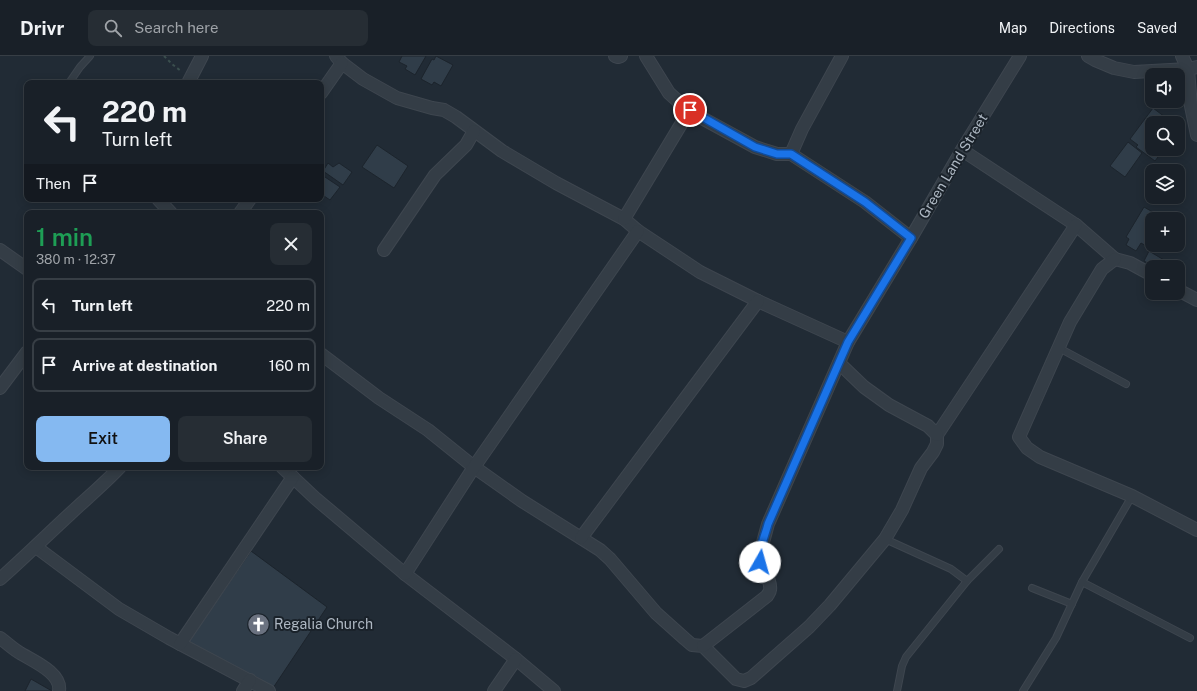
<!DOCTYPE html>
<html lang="en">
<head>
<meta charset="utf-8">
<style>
	body { margin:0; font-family:"Public Sans",sans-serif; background:#262d34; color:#f1f3f6; height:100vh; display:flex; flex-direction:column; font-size:15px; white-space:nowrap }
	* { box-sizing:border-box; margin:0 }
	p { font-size:13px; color:#9fa3a8 }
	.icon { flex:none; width:22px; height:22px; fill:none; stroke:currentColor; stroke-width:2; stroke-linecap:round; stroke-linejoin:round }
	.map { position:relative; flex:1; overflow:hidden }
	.drawer { position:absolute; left:24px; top:154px; width:300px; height:260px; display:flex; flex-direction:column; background:#192028; border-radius:8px; box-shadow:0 2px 10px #0003,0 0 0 1px #373e45 }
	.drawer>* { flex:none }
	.guide { position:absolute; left:24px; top:24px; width:300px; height:122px; border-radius:8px; box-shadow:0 2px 10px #0003,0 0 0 1px #373e45; background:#192028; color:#f1f3f6; overflow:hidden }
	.buttons { position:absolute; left:1145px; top:12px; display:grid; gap:8px }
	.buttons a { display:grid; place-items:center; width:40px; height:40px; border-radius:8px; background:#192028; box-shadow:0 2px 10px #0003,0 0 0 1px #373e45; font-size:20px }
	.pin { position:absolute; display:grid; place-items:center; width:34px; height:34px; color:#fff; margin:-17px; border:2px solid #fff; border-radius:50%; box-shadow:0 1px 4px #0007 }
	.me { position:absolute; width:44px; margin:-22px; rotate:7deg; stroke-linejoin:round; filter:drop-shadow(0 0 3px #0008) }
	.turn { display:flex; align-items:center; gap:14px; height:84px; padding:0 12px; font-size:18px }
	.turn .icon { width:52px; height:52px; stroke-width:2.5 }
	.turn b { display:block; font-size:28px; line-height:34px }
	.then { display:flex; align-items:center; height:38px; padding:0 12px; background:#0003; gap:8px; font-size:15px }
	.round { display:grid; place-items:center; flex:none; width:42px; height:42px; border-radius:8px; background:#262d34 }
	.headline { display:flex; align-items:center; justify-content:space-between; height:68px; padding:0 12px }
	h1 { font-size:24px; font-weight:600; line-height:30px; color:#1e9e55 }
	.button { display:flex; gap:8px; margin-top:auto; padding:8px 12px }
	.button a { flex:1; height:46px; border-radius:8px; background:#85b9f1; color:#111; font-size:16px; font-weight:600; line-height:46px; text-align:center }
	.button a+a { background:#262d34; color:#f1f3f6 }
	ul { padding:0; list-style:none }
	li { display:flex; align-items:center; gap:12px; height:54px; margin:0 8px 6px; padding:0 4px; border:2px solid #373e45; border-radius:8px }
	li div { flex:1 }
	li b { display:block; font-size:15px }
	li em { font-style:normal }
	header { display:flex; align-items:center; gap:24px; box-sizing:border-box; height:56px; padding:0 20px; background:#192028; border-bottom:1px solid #373e45 }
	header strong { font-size:19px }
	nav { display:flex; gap:22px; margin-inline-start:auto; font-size:14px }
	.search { width:280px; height:36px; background:#262d34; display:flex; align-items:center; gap:10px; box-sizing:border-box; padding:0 14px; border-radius:8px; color:#9fa3a8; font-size:15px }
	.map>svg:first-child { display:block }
	.building { fill:#303d49; stroke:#1c242c }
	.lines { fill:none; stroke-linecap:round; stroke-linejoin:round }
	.service-casing { stroke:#3e464f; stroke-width:8 }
	.minor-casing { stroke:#3e464f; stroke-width:14 }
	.path { stroke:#3b4f4e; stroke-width:2; stroke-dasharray:3 3; stroke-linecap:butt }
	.service { stroke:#343d46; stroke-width:6 }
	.minor { stroke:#343d46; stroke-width:12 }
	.route-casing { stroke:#114b97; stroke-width:10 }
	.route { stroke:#1a73e8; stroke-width:7 }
	.labels { text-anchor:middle; stroke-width:4; stroke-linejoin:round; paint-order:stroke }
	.street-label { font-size:14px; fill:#aeb8c3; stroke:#1a222a }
	.poi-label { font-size:14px; fill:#aeb8c3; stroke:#1a222a; text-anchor:start }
</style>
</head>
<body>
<header>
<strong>Drivr</strong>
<div class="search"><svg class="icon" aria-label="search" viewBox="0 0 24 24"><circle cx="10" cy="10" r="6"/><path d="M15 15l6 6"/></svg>Search here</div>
<nav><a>Map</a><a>Directions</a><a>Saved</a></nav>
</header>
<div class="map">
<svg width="1197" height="635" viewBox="0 0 1197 635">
	<rect width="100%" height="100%" fill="#212b35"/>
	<g class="building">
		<path d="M 402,0 L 426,0 L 415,19 L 405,13 L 407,10 L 399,6 Z"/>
		<path d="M 436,0 L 453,9 L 441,30 L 434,26 L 432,29 L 421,23 L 432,3 L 434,4 Z"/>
		<path d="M 1153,52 L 1173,67 L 1152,67 L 1152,93 L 1164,93 L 1155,105 L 1136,91 L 1138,89 L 1130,83 Z"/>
		<path d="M 1128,86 L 1142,97 L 1125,121 L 1110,110 Z"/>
		<path d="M 377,89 L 408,110 L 394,132 L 362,111 Z"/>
		<path d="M 328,107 L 333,111 L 339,107 L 352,116 L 343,129 L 323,115 Z"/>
		<path d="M 325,121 L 340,131 L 330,144 L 321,138 L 321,125 Z"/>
		<path d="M 1144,151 L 1165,163 L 1152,163 L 1152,185 L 1148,191 L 1141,187 L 1136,195 L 1126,189 L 1129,183 L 1126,181 Z"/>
		<path d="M 1149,195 L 1164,204 L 1160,211 L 1155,211 L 1144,205 Z"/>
		<path d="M 251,495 L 327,551 L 273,632 L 188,586 Z"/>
		<path d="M 31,623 L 52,635 L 25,635 Z"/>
	</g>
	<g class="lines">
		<defs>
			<g id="service">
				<path d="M 69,27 L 80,11 L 90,0"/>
				<path d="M 1059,292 L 1126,328"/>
				<path d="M 885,483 L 951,513 L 967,525"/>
				<path d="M 1082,526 L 1190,582"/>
				<path d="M 1032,532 L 1072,548"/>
				<path d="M 897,635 L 902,610 L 906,601 L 967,525 L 999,493"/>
				<path d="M 1023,635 L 1056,582 L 1082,526 L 1132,440"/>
			</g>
			<g id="minor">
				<path d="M 336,0 L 342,7 L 363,23 L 397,42 L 432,52 L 444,54 L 456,61 L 502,95 L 556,127 L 624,163 L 638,175 L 700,216 L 758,245 L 848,286"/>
				<path d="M 615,0 L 618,1 L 621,0"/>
				<path d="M 646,0 L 669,37 L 689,55 L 755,91 L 777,98 L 791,98 L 865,146 L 911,182"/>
				<path d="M 1088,0 L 1095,4 L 1114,12 L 1134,16 L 1188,13 L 1197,11"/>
				<path d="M 1182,0 L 1188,13 L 1191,50 L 1197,79"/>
				<path d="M 188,27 L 202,0"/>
				<path d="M 321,37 L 342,7"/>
				<path d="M 962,94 L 1076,169 L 1115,203 L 1130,207 L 1152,219"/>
				<path d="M 791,98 L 802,73 L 842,0"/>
				<path d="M 158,143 L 171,157"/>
				<path d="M 240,157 L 250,143"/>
				<path d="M 624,163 L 689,55"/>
				<path d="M 0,194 L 27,213"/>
				<path d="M 384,194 L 435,119 L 466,89 L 474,75"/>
				<path d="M 1115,203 L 1102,213 L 1070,266 L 1019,381 L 1027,392 L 1040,401 L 1132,440 L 1197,474"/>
				<path d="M 1178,234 L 1197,244"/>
				<path d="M 321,298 L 379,342 L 428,374 L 474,411 L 522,445 L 600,494 L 610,503 L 656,557 L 685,583 L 692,589 L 703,590 L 736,623 L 744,625 L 751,622 L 809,571 L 830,549 L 885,483 L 902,454 L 921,412 L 933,396 L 937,388 L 937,379 L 1076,169"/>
				<path d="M 839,307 L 864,331 L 889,349 L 928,370 L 937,379"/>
				<path d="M 0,332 L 27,296"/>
				<path d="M 282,411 L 315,442 L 405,518 L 516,603 L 554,635"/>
				<path d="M 581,482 L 758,245"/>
				<path d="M 36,491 L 119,553 L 169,582 L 269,635"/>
				<path d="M 405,518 L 474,411 L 638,175"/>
				<path d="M 0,523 C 24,502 47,479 70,458 C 87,442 104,428 120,411"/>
				<path d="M 0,582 C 7,587 13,593 20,597 C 33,605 62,617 59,635"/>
				<path d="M 180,588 L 293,421"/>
				<path d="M 703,590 L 767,540 C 768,538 770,536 770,534 C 772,525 761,510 759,501 L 768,468 L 848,286 L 911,182 L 962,94 L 1020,0"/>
				<path d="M 243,635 L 250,624"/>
				<path d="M 494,635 L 516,603"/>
			</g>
		</defs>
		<use href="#service" class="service-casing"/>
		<use href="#minor" class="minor-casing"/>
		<path class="path" d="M 164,0 L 172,8 L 181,15"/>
		<use href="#service" class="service"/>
		<use href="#minor" class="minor"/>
	</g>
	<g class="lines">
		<defs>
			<path id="route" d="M 690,54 L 755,91 L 777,98 L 791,98 L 865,146 L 911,182 L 848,286 L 768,468 C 765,480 758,494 760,506"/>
		</defs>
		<use href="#route" class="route-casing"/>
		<use href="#route" class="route"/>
	</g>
	<defs>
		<symbol id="church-disc" viewBox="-11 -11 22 22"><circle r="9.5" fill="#6b7280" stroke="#1a222a"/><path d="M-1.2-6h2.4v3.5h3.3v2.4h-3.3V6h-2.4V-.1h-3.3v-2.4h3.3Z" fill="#fff"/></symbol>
	</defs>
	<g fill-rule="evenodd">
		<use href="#church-disc" x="246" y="556" width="25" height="25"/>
	</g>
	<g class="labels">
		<g class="street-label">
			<text transform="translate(953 110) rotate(-59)" y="5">Green Land Street</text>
		</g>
		<g class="poi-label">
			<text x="274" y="573">Regalia Church</text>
		</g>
	</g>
</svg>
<div class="buttons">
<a><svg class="icon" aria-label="sound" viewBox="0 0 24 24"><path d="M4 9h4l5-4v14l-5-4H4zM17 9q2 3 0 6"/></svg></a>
<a><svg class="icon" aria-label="search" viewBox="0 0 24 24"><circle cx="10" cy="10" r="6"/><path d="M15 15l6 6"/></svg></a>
<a><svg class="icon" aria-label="layers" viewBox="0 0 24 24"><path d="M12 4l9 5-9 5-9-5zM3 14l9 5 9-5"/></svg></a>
<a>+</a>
<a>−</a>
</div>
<div class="pin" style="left:690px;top:54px;background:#d93025"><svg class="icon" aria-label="arrive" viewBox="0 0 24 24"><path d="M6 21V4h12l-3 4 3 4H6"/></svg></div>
<svg class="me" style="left:760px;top:506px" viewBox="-20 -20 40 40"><circle r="19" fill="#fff"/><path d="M0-13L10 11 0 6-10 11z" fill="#1a73e8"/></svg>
<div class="guide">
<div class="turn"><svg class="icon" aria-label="left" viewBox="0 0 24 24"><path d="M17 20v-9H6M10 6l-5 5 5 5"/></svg><div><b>220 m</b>Turn left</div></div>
<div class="then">Then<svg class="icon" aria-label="arrive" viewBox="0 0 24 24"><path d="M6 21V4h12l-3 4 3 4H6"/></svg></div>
</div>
<section class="drawer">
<div class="headline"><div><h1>1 min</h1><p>380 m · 12:37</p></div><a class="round"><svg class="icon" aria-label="close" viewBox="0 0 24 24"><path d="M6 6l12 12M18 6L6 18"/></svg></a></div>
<ul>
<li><svg class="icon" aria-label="left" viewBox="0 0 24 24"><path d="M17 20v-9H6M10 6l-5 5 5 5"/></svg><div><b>Turn left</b></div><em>220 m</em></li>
<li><svg class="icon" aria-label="arrive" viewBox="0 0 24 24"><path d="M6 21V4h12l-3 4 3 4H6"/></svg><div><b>Arrive at destination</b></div><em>160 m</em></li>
</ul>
<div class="button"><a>Exit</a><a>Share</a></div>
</section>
</div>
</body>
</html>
